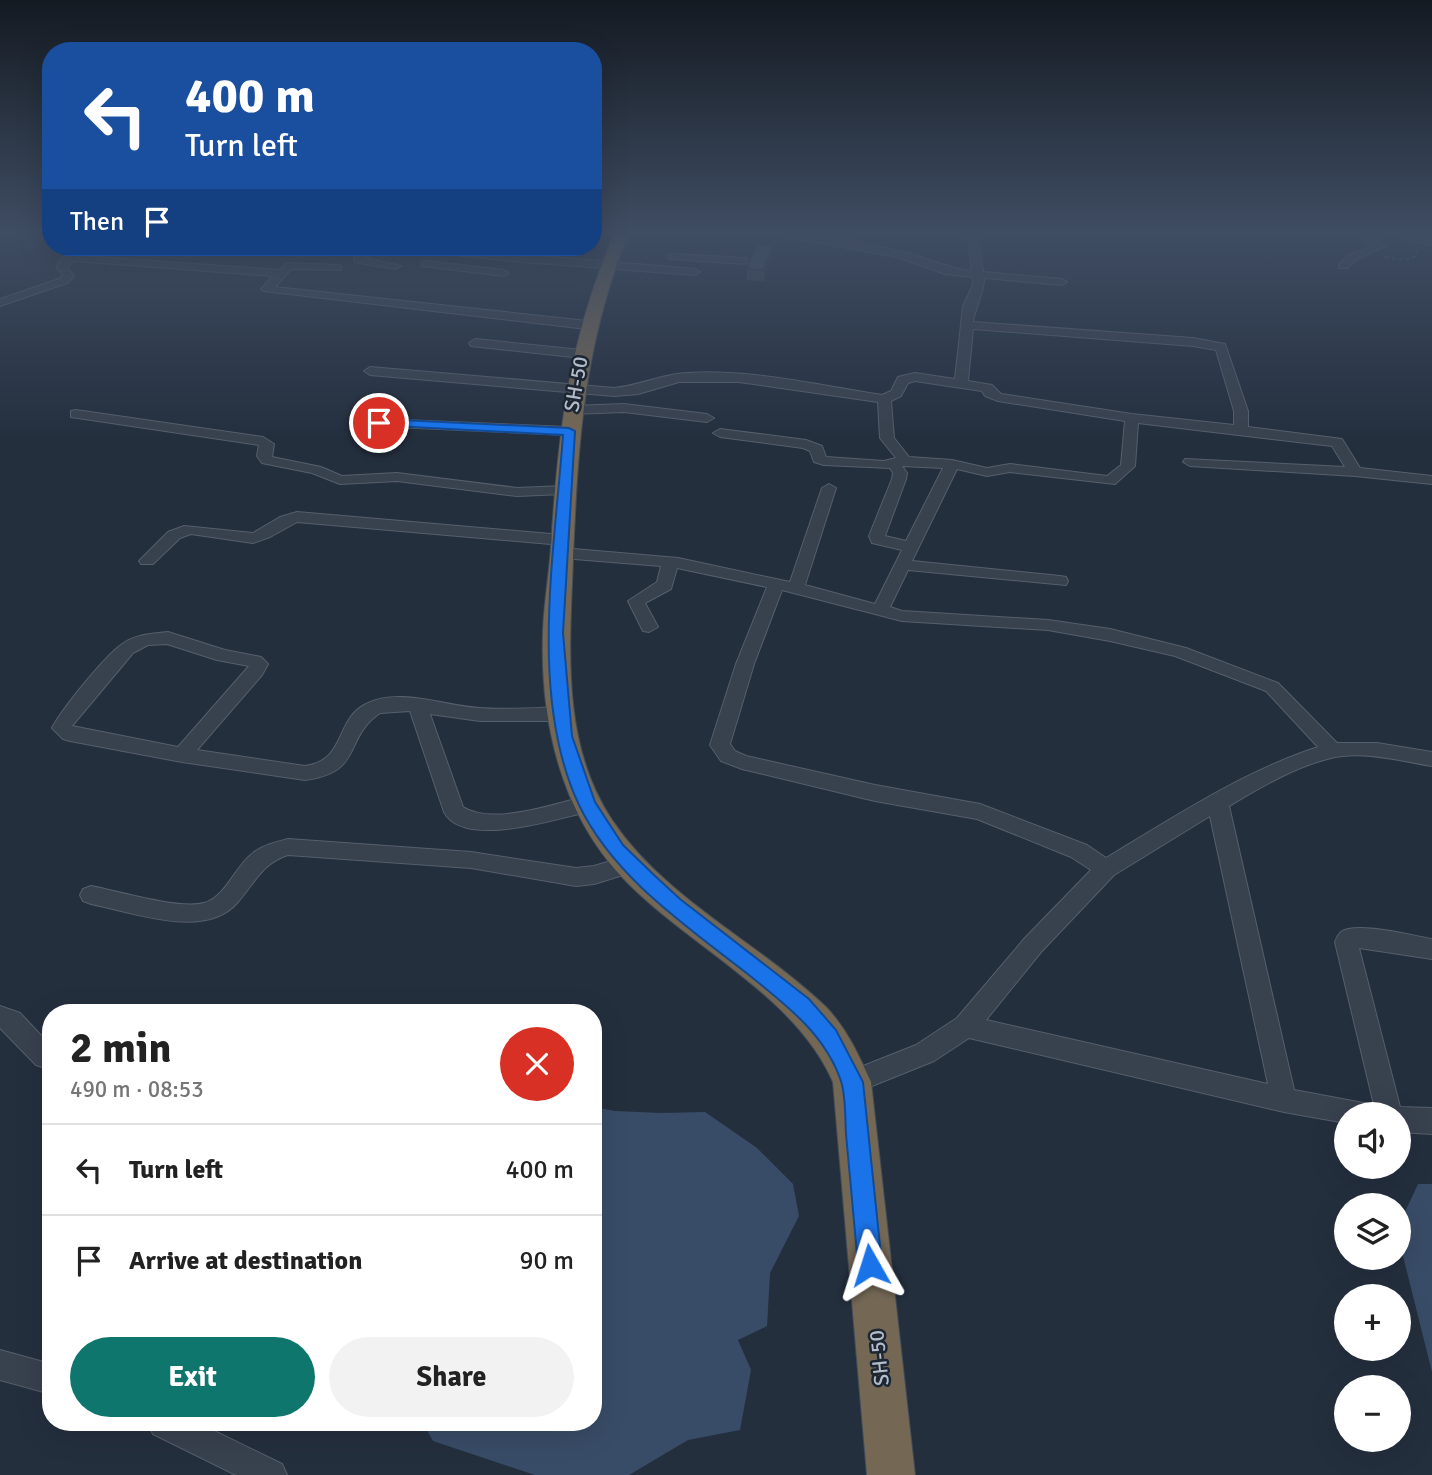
<!DOCTYPE html>
<html lang="en">
<head>
<meta charset="utf-8">
<style>
	body { margin:0; font-family:Signika,sans-serif; background:#f2f2f2; color:#222; height:100vh; display:flex; flex-direction:column; font-size:26px; white-space:nowrap }
	* { box-sizing:border-box; margin:0 }
	p { font-size:23px; color:#767676 }
	.icon { flex:none; width:38px; height:38px; fill:none; stroke:currentColor; stroke-width:2; stroke-linecap:round; stroke-linejoin:round }
	.map { position:relative; flex:1; overflow:hidden }
	.drawer { position:absolute; left:42px; top:1004px; width:560px; height:427px; display:flex; flex-direction:column; background:#fff; border-radius:28px; box-shadow:0 7px 28px #0002 }
	.drawer>* { flex:none }
	.top-card { position:absolute; left:42px; top:42px; width:560px; height:214px; border-radius:28px; box-shadow:0 7px 28px #0002; background:#1a4fa0; color:#fff; overflow:hidden }
	.controls { position:absolute; left:1334px; top:1102px; display:grid; gap:14px }
	.controls a { display:grid; place-items:center; width:77px; height:77px; border-radius:50%; background:#fff; box-shadow:0 7px 28px #0002; font-size:35px }
	.pin { position:absolute; display:grid; place-items:center; width:60px; height:60px; color:#fff; margin:-30px; border:4px solid #fff; border-radius:50%; box-shadow:0 2px 7px #0007 }
	.me { position:absolute; width:77px; margin:-38px; rotate:354deg; stroke-linejoin:round; filter:drop-shadow(0 0 5px #0008) }
	.turn { display:flex; align-items:center; gap:24px; height:147px; padding:0 28px; font-size:32px }
	.turn .icon { width:91px; height:91px; stroke-width:2.5 }
	.turn b { display:block; font-size:49px; line-height:60px }
	.then { display:flex; align-items:center; height:66px; padding:0 28px; background:#0003; gap:14px; font-size:26px }
	.round { display:grid; place-items:center; flex:none; width:74px; height:74px; border-radius:37px; background:#f2f2f2 }
	.head { display:flex; align-items:center; justify-content:space-between; height:119px; padding:0 28px }
	h1 { font-size:42px; font-weight:700; line-height:52px }
	.action { display:flex; gap:14px; margin-top:auto; padding:14px 28px }
	.action a { flex:1; height:80px; border-radius:42px; background:#0f766e; color:#fff; font-size:28px; font-weight:700; line-height:80px; text-align:center }
	.action a+a { background:#f2f2f2; color:#222 }
	ul { padding:0; list-style:none }
	li { display:flex; align-items:center; gap:21px; height:91px; padding:0 28px; border-top:2px solid #e0e0e0 }
	li div { flex:1 }
	li b { display:block; font-size:26px }
	li em { font-style:normal }
	.map>svg:first-child { display:block }
	.water { fill:#394c67 }
	.lines { fill:none; stroke-linecap:round; stroke-linejoin:round }
	.minor-casing { stroke:#565f6c; stroke-width:2 }
	.highway-casing { stroke:#434c59; stroke-width:2 }
	.path { stroke:#44595c; stroke-width:2; stroke-dasharray:3.5 3.5; stroke-linecap:butt }
	.minor { fill:#38414e; fill-rule:evenodd }
	.highway { fill:#746855; fill-rule:evenodd }
	.wall { fill:#3b4654 }
	.shaded-wall { fill:#303945 }
	.building { fill:#455162; stroke:#303945; stroke-width:2 }
	.route { fill:#1a73e8; stroke:#114b97; stroke-width:2 }
	.labels { text-anchor:middle; stroke-width:5; stroke-linejoin:round; paint-order:stroke }
	.street-label { font-size:21px; fill:#b4bcc9; stroke:#1d2633 }
</style>
</head>
<body>
<div class="map">
<svg width="1432" height="1475" viewBox="0 0 1432 1475">
	<rect width="100%" height="100%" fill="#242f3e"/>
	<g class="water">
		<path d="M 593,1107 L 615,1111 L 661,1113 L 705,1112 L 757,1148 L 793,1184 L 799,1216 L 770,1273 L 767,1326 L 738,1340 L 751,1370 L 740,1430 L 688,1440 L 629,1475 L 535,1475 L 433,1441 L 423,1423 L 593,1423 Z"/>
		<path d="M 1418,1184 L 1432,1184 L 1432,1372 L 1398,1236 L 1398,1227 Z"/>
	</g>
	<g class="lines">
		<defs>
			<g id="minor">
				<path d="M 760,232 C 795,229 863,243 899,251 C 924,256 945,268 972,271 L 967,232 L 977,232 L 983,272 L 1061,279 L 1067,282 L 1061,285 L 984,278 C 985,290 975,308 973,322 L 1193,338 L 1225,344 L 1248,411 L 1248,427 L 1342,439 L 1360,468 L 1432,476 L 1432,484 L 1355,476 L 1190,466 L 1183,462 L 1185,459 L 1345,467 L 1332,446 L 1138,423 L 1135,466 L 1115,484 L 1010,472 L 987,476 L 957,469 L 912,561 L 1060,576 L 1066,577 L 1068,581 L 1066,585 L 908,570 L 890,607 L 902,611 L 1048,620 L 1110,629 L 1186,648 L 1278,683 L 1337,743 L 1377,743 L 1432,752 L 1432,766 C 1401,761 1362,750 1331,758 C 1294,767 1261,787 1229,806 L 1294,1090 L 1374,1105 L 1335,942 C 1336,939 1338,935 1341,932 C 1356,921 1413,936 1432,939 L 1432,959 L 1359,948 L 1400,1107 L 1432,1108 L 1432,1134 L 1398,1132 L 1398,1115 L 1346,1115 L 1346,1123 L 1284,1112 L 969,1038 L 934,1061 L 852,1094 L 843,1090 L 839,1082 L 843,1074 L 916,1045 L 957,1018 L 1025,938 L 1091,870 L 1071,857 L 977,819 L 875,801 L 742,769 L 721,761 L 710,745 L 736,664 L 767,587 L 677,568 L 671,589 L 645,603 L 658,627 L 649,632 L 643,631 L 628,601 L 657,582 L 661,566 L 562,558 L 554,553 L 562,548 L 678,558 L 790,582 L 822,488 L 829,484 L 836,488 L 805,585 L 875,604 L 902,550 L 872,543 L 869,536 L 892,479 L 893,473 L 890,468 L 824,465 L 814,462 L 810,451 L 803,448 L 720,437 L 713,433 L 720,429 L 806,440 L 822,446 L 826,457 L 884,461 L 896,458 L 880,438 L 878,402 L 739,382 L 679,382 L 638,394 L 614,396 L 370,375 L 364,371 L 370,367 L 614,388 C 636,386 656,377 677,374 C 738,366 821,386 882,395 L 891,391 L 898,377 L 915,373 L 955,379 L 963,306 L 973,285 L 973,277 L 945,274 L 897,257 ZM 973,329 L 1193,346 L 1216,350 L 1234,411 L 1234,425 L 1132,414 L 1001,394 L 992,385 L 968,381 ZM 915,381 L 982,391 L 985,396 L 998,401 L 1125,421 L 1121,465 L 1107,476 L 1010,464 L 987,468 L 952,460 L 909,457 L 894,438 L 891,401 L 901,396 L 908,383 ZM 902,466 L 943,468 L 906,541 L 885,536 L 906,479 L 907,473 ZM 782,590 L 902,621 L 1048,630 L 1110,641 L 1175,656 L 1266,691 L 1318,747 C 1242,772 1174,817 1106,858 L 1087,845 L 980,804 L 875,785 L 746,756 L 735,751 L 730,744 L 754,664 ZM 1210,816 L 1268,1084 L 986,1020 L 1041,952 L 1114,875 Z"/>
				<path d="M 1351,232 L 1363,232 L 1386,246 L 1357,259 L 1347,268 L 1339,268 L 1339,264 L 1349,255 L 1373,246 Z"/>
				<path d="M 1383,232 L 1399,232 L 1432,240 L 1432,246 Z"/>
				<path d="M 367,247 L 378,247 L 366,258 L 401,266 L 396,269 L 354,262 L 354,258 Z"/>
				<path d="M 403,247 L 435,247 L 695,269 L 700,272 L 695,275 L 521,262 L 408,250 Z"/>
				<path d="M 78,250 L 82,251 L 82,255 L 96,257 L 279,270 L 288,263 L 337,265 L 341,266 L 341,270 L 291,269 L 275,287 L 587,321 L 593,325 L 587,329 L 263,291 L 261,289 L 273,276 L 74,261 L 67,268 L 74,276 L 67,283 L 0,306 L 0,299 L 59,279 L 63,276 L 57,268 C 59,258 69,252 78,250 Z"/>
				<path d="M 673,254 L 745,258 L 750,261 L 745,264 L 669,259 L 669,255 Z"/>
				<path d="M 426,261 L 504,270 L 509,273 L 504,276 L 422,266 L 422,262 Z"/>
				<path d="M 475,339 L 582,350 L 588,354 L 582,358 L 471,346 L 469,343 Z"/>
				<path d="M 624,404 L 707,414 L 714,418 L 707,422 L 624,412 L 572,414 L 565,410 L 572,406 Z"/>
				<path d="M 76,410 L 263,437 L 274,444 L 272,457 L 321,467 L 342,476 L 397,473 L 517,488 L 563,486 L 570,490 L 563,494 L 517,496 L 397,481 L 340,484 L 312,473 L 262,463 L 257,456 L 259,445 L 71,417 L 71,411 Z"/>
				<path d="M 379,419 L 569,427 L 576,431 L 569,435 L 374,426 L 374,420 Z"/>
				<path d="M 297,512 L 562,535 L 570,540 L 562,545 L 297,522 L 270,537 L 253,543 L 191,534 L 180,538 L 153,564 L 141,564 L 139,561 L 168,532 L 184,526 L 253,533 L 280,517 Z"/>
				<path d="M 168,632 L 225,650 L 261,657 L 268,664 L 262,675 L 197,750 L 305,766 C 347,760 334,720 366,704 C 399,687 444,706 479,708 C 506,710 533,708 560,707 L 567,709 L 569,714 L 567,719 L 560,721 L 480,721 L 430,714 L 463,807 C 493,826 554,804 587,796 L 594,799 L 597,804 L 594,809 L 587,812 C 555,819 464,849 444,812 L 410,711 L 380,713 C 342,739 365,772 305,780 L 182,762 L 70,741 L 63,739 L 52,728 C 62,709 104,657 121,645 C 135,634 151,634 168,632 ZM 167,644 L 217,660 L 249,666 L 178,747 L 72,726 L 133,653 L 148,645 Z"/>
				<path d="M 288,839 L 471,852 L 576,868 L 594,866 L 631,855 L 639,858 L 642,864 L 639,870 L 594,884 L 576,886 L 471,868 L 288,855 C 262,863 254,884 237,903 C 205,940 132,912 91,904 L 83,901 L 80,895 L 83,889 L 91,886 C 118,891 179,910 204,903 C 226,897 235,866 253,853 C 263,845 276,842 288,839 Z"/>
				<path d="M 0,1006 L 20,1013 L 51,1046 L 51,1070 L 36,1065 L 0,1028 Z"/>
				<path d="M 0,1350 L 51,1364 L 51,1394 L 0,1380 Z"/>
				<path d="M 148,1423 L 198,1423 L 282,1464 L 287,1475 L 236,1475 L 153,1434 Z"/>
			</g>
			<path id="highway" d="M 615,232 L 629,232 C 584,343 578,440 573,558 C 570,645 560,742 612,820 C 665,899 758,942 826,1007 C 847,1029 858,1054 871,1082 L 915,1475 L 867,1475 L 833,1082 C 794,993 688,947 622,877 C 560,811 540,720 543,632 C 544,603 549,575 551,547 C 558,433 569,338 615,232 Z"/>
		</defs>
		<use href="#minor" class="minor-casing"/>
		<use href="#highway" class="highway-casing"/>
		<path class="path" d="M 1385,257 L 1403,260 L 1416,256 L 1417,250"/>
		<use href="#minor" class="minor"/>
		<use href="#highway" class="highway"/>
	</g>
	<path class="wall" d="M 772,246 L 772,256 L 764,281 L 747,280 L 747,269 Z"/>
	<path class="shaded-wall" d="M 772,246 L 772,256 L 764,281 L 764,270 Z"/>
	<path class="building" d="M 756,245 L 772,246 L 764,270 L 747,269 Z"/>
	<linearGradient id="sky" x2="0" y2="1"><stop stop-color="#141a22"/><stop offset="0.53" stop-color="#3f4d63"/><stop offset="1" stop-color="#3f4d63" stop-opacity="0"/></linearGradient>
	<rect width="1432" height="438" fill="url(#sky)"/>
	<path class="route" d="M 379,419 L 569,428 L 575,431 L 563,633 L 572,736 L 595,802 L 623,845 L 654,875 L 680,899 L 809,999 L 836,1030 L 863,1082 L 882,1265 L 879,1274 L 870,1277 L 862,1274 L 858,1265 C 854,1221 850,1178 846,1134 C 845,1118 846,1097 841,1081 C 825,1034 786,1005 749,975 C 688,927 614,878 579,805 C 528,697 555,550 563,435 L 375,425 L 373,423 Z"/>
	<g class="labels">
		<g class="street-label">
			<text transform="translate(576 384) rotate(-80)" y="7">SH-50</text>
			<text transform="translate(879 1358) rotate(-96)" y="7">SH-50</text>
		</g>
	</g>
</svg>
<div class="controls">
<a><svg class="icon" aria-label="sound" viewBox="0 0 24 24"><path d="M4 9h4l5-4v14l-5-4H4zM17 9q2 3 0 6"/></svg></a>
<a><svg class="icon" aria-label="layers" viewBox="0 0 24 24"><path d="M12 4l9 5-9 5-9-5zM3 14l9 5 9-5"/></svg></a>
<a>+</a>
<a>−</a>
</div>
<div class="pin" style="left:379px;top:423px;background:#d93025"><svg class="icon" aria-label="arrive" viewBox="0 0 24 24"><path d="M6 21V4h12l-3 4 3 4H6"/></svg></div>
<svg class="me" style="left:870px;top:1265px" viewBox="-20 -20 40 40"><path d="M0-17L14 15 0 8-14 15z" fill="#1a73e8" stroke="#fff" stroke-width="4"/></svg>
<div class="top-card">
<div class="turn"><svg class="icon" aria-label="left" viewBox="0 0 24 24"><path d="M17 20v-9H6M10 6l-5 5 5 5"/></svg><div><b>400 m</b>Turn left</div></div>
<div class="then">Then<svg class="icon" aria-label="arrive" viewBox="0 0 24 24"><path d="M6 21V4h12l-3 4 3 4H6"/></svg></div>
</div>
<section class="drawer">
<div class="head"><div><h1>2 min</h1><p>490 m · 08:53</p></div><a class="round" style="background:#d93025;color:#fff"><svg class="icon" aria-label="close" viewBox="0 0 24 24"><path d="M6 6l12 12M18 6L6 18"/></svg></a></div>
<ul>
<li><svg class="icon" aria-label="left" viewBox="0 0 24 24"><path d="M17 20v-9H6M10 6l-5 5 5 5"/></svg><div><b>Turn left</b></div><em>400 m</em></li>
<li><svg class="icon" aria-label="arrive" viewBox="0 0 24 24"><path d="M6 21V4h12l-3 4 3 4H6"/></svg><div><b>Arrive at destination</b></div><em>90 m</em></li>
</ul>
<div class="action"><a>Exit</a><a>Share</a></div>
</section>
</div>
</body>
</html>
